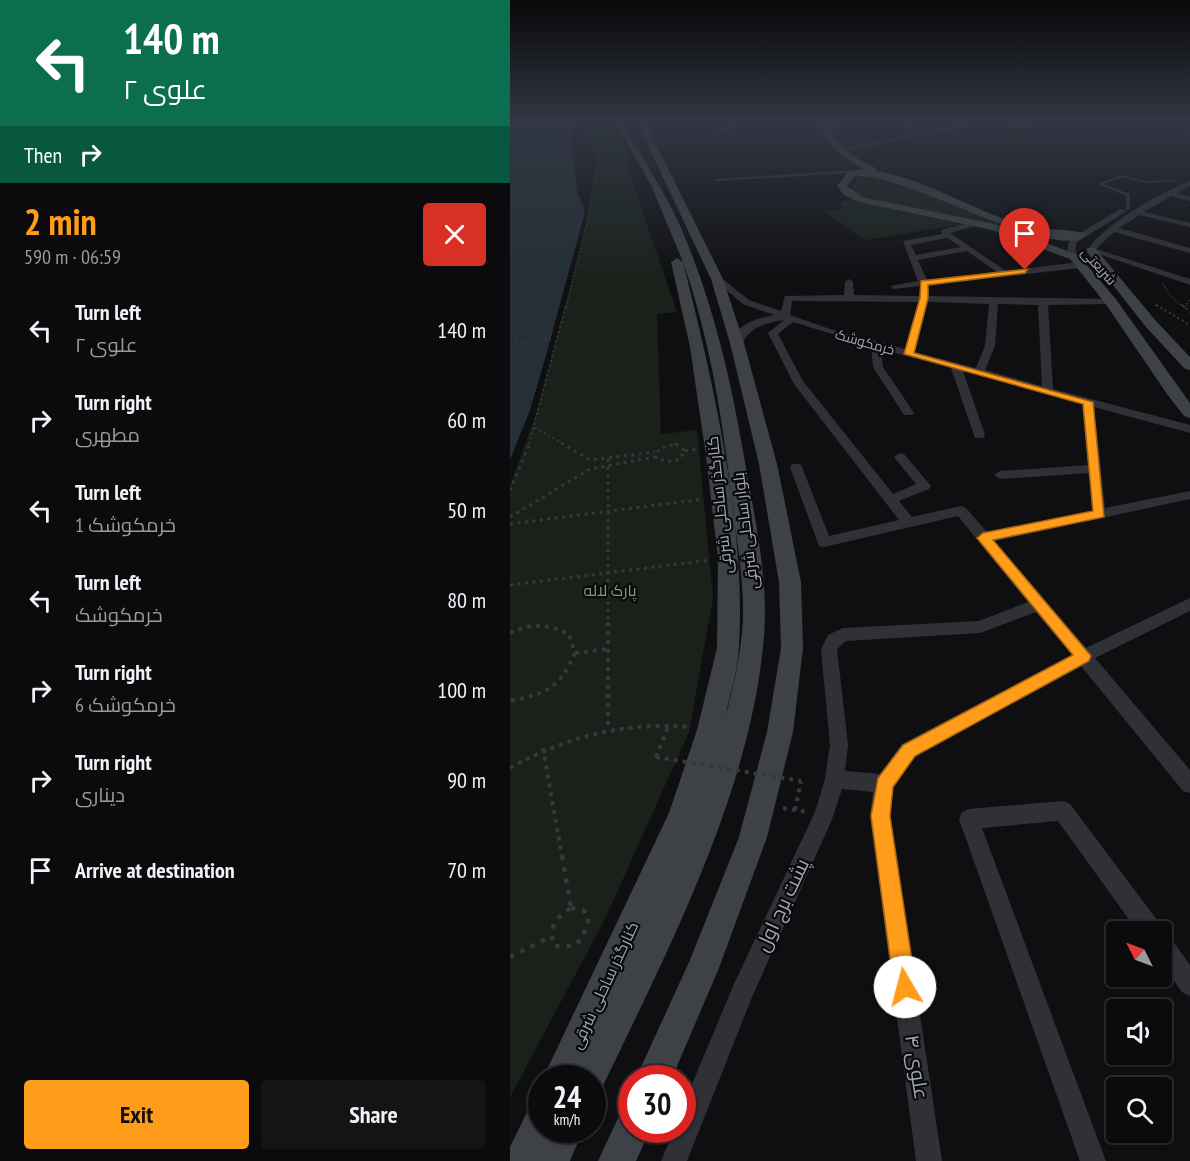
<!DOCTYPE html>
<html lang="en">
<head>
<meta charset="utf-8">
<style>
	body { margin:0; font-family:"PT Sans Narrow",Cairo,sans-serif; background:#141416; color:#f1f3f6; height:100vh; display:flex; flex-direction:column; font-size:22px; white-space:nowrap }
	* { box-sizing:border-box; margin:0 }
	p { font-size:20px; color:#9a9b9d }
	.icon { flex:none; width:33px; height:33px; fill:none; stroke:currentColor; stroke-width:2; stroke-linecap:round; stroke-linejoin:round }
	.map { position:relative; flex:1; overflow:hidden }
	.sheet { display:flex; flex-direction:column; background:#0b0b0d; width:510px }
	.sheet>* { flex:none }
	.top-card { background:#0b6e4f; color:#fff; overflow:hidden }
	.needle { width:39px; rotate:312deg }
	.fabs { position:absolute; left:596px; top:921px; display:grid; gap:12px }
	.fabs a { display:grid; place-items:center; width:66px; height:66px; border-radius:6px; background:#0b0b0d; box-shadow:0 2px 4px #0004,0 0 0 2px #2b2b2e; font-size:30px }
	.speed { position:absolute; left:18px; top:1065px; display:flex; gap:12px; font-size:30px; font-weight:700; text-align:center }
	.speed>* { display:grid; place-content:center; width:78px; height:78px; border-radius:50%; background:#0b0b0d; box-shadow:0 2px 4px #0004,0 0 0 2px #2b2b2e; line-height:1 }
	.speed small { font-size:15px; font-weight:400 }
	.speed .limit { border:9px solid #d22; background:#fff; color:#111 }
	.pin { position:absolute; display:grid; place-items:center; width:51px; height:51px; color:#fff; margin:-62px -26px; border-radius:50% 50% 50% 0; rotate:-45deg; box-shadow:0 0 6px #0007 }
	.pin .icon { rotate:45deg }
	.me { position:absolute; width:66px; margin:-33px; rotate:352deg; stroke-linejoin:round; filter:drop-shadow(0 0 4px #0008) }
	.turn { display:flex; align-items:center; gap:21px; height:126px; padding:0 24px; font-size:27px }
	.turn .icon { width:78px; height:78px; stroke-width:2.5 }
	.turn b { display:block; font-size:42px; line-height:51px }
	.then { display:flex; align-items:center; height:57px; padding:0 24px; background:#0003; gap:12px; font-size:22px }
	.round { display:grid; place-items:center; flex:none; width:63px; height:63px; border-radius:6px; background:#141416 }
	.headline { display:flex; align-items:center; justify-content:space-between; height:102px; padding:0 24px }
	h1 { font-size:36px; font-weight:800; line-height:45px; color:#ff9c19 }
	.action { display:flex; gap:12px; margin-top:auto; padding:12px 24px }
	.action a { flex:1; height:69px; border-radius:6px; background:#ff9c19; color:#111; font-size:24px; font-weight:800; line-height:69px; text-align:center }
	.action a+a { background:#141416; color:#f1f3f6 }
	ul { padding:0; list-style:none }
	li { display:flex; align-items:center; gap:18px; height:90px; padding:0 24px }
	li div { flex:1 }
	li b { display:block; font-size:22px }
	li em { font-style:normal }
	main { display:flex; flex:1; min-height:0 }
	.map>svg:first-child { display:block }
	.green { fill:#19211a }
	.water { fill:#252f35 }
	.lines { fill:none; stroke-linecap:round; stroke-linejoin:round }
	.path-far4 { stroke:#36383d; stroke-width:1.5; stroke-dasharray:1.5 2; stroke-linecap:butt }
	.path-far3 { stroke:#36383d; stroke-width:2; stroke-dasharray:2 3; stroke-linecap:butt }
	.path-far2 { stroke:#36383d; stroke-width:3; stroke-dasharray:3 4.5; stroke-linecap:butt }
	.path-far1 { stroke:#36383d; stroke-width:4; stroke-dasharray:4 5; stroke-linecap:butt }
	.path { stroke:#36383d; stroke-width:4.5; stroke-dasharray:4.5 7; stroke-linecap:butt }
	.lane { fill:#303136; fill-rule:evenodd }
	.street { fill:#303136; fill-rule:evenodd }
	.secondary { fill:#3e4146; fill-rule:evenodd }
	.path-bridge { stroke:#36383d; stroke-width:4; stroke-dasharray:4 5; stroke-linecap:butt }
	.route { fill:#ff9c19; stroke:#a66510; stroke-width:1.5 }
	.labels { text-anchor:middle; stroke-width:4.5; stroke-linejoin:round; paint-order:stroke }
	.far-street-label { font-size:14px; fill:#9fa7b3; stroke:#0a0a0c }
	.street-label { font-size:16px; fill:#9fa7b3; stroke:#0a0a0c }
	.park-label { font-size:16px; fill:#75a173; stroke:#0a0a0c }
	.near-street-label { font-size:20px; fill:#9fa7b3; stroke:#0a0a0c }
</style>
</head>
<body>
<main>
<section class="sheet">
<div class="top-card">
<div class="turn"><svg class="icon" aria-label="left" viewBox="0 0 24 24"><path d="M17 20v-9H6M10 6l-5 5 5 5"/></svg><div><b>140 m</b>علوی ۲</div></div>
<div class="then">Then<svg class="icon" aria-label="right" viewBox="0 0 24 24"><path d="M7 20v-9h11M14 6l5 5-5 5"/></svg></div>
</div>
<div class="headline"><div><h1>2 min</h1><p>590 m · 06:59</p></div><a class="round" style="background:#d93025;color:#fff"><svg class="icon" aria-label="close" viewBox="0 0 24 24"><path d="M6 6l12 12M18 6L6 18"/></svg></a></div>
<ul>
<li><svg class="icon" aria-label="left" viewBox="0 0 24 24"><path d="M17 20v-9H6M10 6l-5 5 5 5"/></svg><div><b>Turn left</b><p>علوی ۲</p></div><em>140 m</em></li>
<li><svg class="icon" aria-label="right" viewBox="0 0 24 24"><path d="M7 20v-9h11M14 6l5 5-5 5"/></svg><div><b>Turn right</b><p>مطهری</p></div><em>60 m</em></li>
<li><svg class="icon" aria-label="left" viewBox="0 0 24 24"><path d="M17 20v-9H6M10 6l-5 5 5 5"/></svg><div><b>Turn left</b><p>خرمکوشک 1</p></div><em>50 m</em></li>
<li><svg class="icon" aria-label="left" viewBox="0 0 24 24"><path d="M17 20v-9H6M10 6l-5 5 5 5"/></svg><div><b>Turn left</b><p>خرمکوشک</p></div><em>80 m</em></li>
<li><svg class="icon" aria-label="right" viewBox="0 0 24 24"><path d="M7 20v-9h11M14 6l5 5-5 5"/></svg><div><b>Turn right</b><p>خرمکوشک 6</p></div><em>100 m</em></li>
<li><svg class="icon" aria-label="right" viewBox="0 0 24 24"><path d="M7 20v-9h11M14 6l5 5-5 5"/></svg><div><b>Turn right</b><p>دیناری</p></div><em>90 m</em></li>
<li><svg class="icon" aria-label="arrive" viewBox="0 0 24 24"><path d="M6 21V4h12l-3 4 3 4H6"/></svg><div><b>Arrive at destination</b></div><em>70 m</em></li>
</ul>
<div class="action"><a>Exit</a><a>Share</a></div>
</section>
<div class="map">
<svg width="680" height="1161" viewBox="0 0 680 1161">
	<rect width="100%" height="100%" fill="#0f0f11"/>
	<g class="green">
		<path d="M 79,120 L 100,120 L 118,160 L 117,167 L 167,312 L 147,314 L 151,434 L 187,430 L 203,598 L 179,732 L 95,919 L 0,1097 L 0,486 L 26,414 L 75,231 L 89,157 Z"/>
		<path d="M 356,174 L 364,174 L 489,223 L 486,226 L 352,198 L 340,192 L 347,178 Z"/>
		<path d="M 344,199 L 352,202 L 452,224 L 355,240 L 312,210 L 334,209 L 330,202 Z"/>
	</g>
	<path class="water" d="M 0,120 L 64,120 L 61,141 L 67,191 L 74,208 L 74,216 L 35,359 L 20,410 L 0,460 Z"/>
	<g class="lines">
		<g class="path-far4">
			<path d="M 653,283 L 659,295 L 674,307"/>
			<path d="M 645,305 L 648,307"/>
			<path d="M 56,307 L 78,218 L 88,157 L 77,120"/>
			<path d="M 674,307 L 680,299"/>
		</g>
		<g class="path-far3">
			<path d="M 646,305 L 680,325"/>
			<path d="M 672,305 L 680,312"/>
			<path d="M 5,343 L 41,339"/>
			<path d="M 25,428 L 54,444"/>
			<path d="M 19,444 L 56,305"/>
			<path d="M 164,444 L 167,444"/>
		</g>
		<g class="path-far2">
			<path d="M 51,443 L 81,460 L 145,452"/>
			<path d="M 166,444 L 175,451 L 170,459 L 157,462 L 145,457 L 150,448 Z"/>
			<path d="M 175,451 L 188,449"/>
			<path d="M 98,459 L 98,624"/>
			<path d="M 0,490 L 20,443"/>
			<path d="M 0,517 L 80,469 L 145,457"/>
			<path d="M 0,524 L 193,499"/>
			<path d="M 0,585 L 201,560"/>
		</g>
		<g class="path-far1">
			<path d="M 98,622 L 98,727"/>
			<path d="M 0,633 C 22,623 38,624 59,634 L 65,653 C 49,689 37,693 0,701"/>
			<path d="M 65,653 L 98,649"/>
			<path d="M 33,748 L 52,857"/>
			<path d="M 146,757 L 159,725"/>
			<path d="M 0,768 C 58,736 114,722 181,727"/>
			<path d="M 273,808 L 297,812"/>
			<path d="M 285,810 L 291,781"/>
		</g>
		<g class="path">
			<path d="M 52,856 L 61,908"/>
			<path d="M 61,908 L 73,910 L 79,919 L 72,938 L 64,946 L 44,946 C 38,928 46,917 61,908 Z"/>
			<path d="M 0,957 L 40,937"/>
		</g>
		<path class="lane" d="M 612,175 L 636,181 L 664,180 L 666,181 L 636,183 L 612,177 L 593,184 L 620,194 L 620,209 L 618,210 L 616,209 L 617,196 L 588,184 Z"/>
		<g class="street">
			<path d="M 275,120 L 290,120 L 208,130 L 205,128 Z"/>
			<path d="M 350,120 L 359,120 L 315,131 L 312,129 Z"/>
			<path d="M 375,120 L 382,120 L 406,128 L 401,129 Z"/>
			<path d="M 470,120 L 514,124 L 557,120 L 514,128 L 472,123 L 329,152 L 326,150 Z"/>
			<path d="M 343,170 L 341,173 L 207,181 L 204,179 Z"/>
			<path d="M 680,181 L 680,186 L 667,193 L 680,197 L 680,201 L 661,196 L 634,212 L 680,223 L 680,227 L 629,215 L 609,228 L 680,248 L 680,253 L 604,232 L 586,249 L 680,279 L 680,285 L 577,250 C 594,225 651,192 680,181 Z"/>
			<path d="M 610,209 L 617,211 L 567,242 L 565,249 L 568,257 L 561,259 L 557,249 L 560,239 Z"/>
			<path d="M 465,221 L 468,225 L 440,233 L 496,271 L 570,262 L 574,265 L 570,268 L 418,285 L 419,296 L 603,299 L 603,303 L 600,304 L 538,305 L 543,389 L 680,425 L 680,433 L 584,407 L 595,508 L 680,491 L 680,499 L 484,541 L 576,648 L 680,598 L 680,611 L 585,658 L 680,770 L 680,793 L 673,791 L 571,666 L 406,756 L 383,787 L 380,816 L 432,1161 L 406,1161 L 360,816 L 363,792 L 332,789 L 321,822 L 242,997 L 177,1161 L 151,1161 L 164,1130 L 172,1130 L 172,1108 L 224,984 L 305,812 L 315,779 L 320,745 L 311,649 L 318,635 L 333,628 L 469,621 L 518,602 L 448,516 L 314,547 L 309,546 L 280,467 L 282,464 L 290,464 L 292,467 L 319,536 L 389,520 L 284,384 L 258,333 L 274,320 C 254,323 241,327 231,345 L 223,345 C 221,325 249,318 264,315 L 233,304 L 203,279 L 210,277 L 239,300 L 271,311 L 275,296 L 334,295 L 335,282 L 339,279 L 343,282 L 344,295 L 409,296 L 410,286 L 384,289 L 380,286 L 408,281 L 393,241 L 432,234 L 431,230 ZM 437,238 L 451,247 L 406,255 L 401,245 ZM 457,251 L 487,272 L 417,280 L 408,260 ZM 282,301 L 409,302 L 395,349 L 320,329 L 280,315 ZM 418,302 L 479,304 L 475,346 L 466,368 L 405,352 ZM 488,304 L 528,305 L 532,386 L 475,370 L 485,346 ZM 283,322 L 361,346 L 363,367 L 394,415 L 402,415 L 404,413 L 373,367 L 371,349 L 441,368 L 465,438 L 473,438 L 475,435 L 453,371 L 572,403 L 578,465 L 490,471 L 484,475 L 490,479 L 579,473 L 582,511 L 477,532 L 456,508 L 451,506 L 402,517 L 389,501 L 419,489 L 421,486 L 394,454 L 390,453 L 384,457 L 406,484 L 383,494 L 293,381 L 268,334 ZM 526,612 L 562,655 L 392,744 L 370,774 L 335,771 L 338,745 L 327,649 L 336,641 L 470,633 Z"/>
			<path d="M 553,801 L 560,804 L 650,924 L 653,933 L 659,936 L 680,965 L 680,996 L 672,992 L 651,963 L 651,932 L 628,932 L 548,821 L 472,828 L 596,1161 L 570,1161 L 449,819 L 452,812 L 459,809 Z"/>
		</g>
		<g class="secondary">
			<path d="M 104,120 L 112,120 C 130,157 154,188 171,228 C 202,300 220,375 233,451 C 243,511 259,575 254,636 C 242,790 157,952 91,1090 L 82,1094 L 82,1078 L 33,1078 L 159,813 L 187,730 L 207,648 L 208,558 L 196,456 L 180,347 L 161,262 L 167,258 L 173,262 L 141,185 ZM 173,262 C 201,342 214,427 223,511 C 228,547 234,583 233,620 C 231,652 224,687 215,718 C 220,695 228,670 229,646 C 236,524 203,381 173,262 Z"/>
			<path d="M 126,120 L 134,120 L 213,279 L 234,343 L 267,464 L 291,582 L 293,648 L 283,732 L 257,837 L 209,968 L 162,1078 L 126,1078 L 180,960 L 229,837 L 257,732 L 271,648 L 269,582 L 249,464 L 220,343 L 201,279 Z"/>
			<path d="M 309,120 L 317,120 C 325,145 342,157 366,168 L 367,171 C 416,180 459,208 506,223 C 530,231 552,228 575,233 L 577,235 C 542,264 396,172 345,176 L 337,186 L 352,197 L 489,225 L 568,255 L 605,298 L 680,403 L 680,418 L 674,416 L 657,394 L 595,303 L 560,259 L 482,230 L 349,202 L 334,195 L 327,186 L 339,171 L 354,169 C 332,158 316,144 309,120 Z"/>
			<path d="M 577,248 L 585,248 L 646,321 L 680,357 L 680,370 L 675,369 L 636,327 L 577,252 Z"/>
			<path d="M 32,1103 L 32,1130 L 73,1130 L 60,1161 L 0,1161 L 0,1147 L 19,1108 Z"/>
			<path d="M 122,1111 L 122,1130 L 140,1130 L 126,1161 L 88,1161 L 109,1116 Z"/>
		</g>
		<path class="path-bridge" d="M 146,757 L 291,781"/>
	</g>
	<linearGradient id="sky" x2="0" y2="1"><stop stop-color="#080809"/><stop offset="0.43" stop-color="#313743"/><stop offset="1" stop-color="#313743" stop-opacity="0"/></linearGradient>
	<rect width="680" height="282" fill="url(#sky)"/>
	<path class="route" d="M 518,269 L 515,273 L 418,285 L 418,298 L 404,353 L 583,402 L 594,517 L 483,540 L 581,656 L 579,661 L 405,756 L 383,787 L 380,816 L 406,987 L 403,994 L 395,997 L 388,994 L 384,987 L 361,816 L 368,778 L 393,745 L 563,655 L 467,538 L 473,533 L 583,511 L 573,404 L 394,354 L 410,298 L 411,281 Z"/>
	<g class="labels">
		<g class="far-street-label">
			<text transform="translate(589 266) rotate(48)" y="5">شریعتی</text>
			<text transform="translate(355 342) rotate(16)" y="5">خرمکوشک</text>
		</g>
		<g class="street-label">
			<text transform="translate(209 505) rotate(-96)" y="6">کنارگذر ساحلی شرقی</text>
			<text transform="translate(235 531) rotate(-97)" y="6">بلوار ساحلی شرقی</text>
			<text transform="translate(94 985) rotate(-65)" y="6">کنارگذر ساحلی شرقی</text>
		</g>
		<g class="park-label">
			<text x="100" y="596">پارک لاله</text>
		</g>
		<g class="near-street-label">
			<text transform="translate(272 905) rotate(-65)" y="7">پشت برج اول</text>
			<text transform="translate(407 1067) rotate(81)" y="7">علوی ۴</text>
		</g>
	</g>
</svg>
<div class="fabs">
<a><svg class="needle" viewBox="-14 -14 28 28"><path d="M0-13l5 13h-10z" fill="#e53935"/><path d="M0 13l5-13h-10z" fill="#9a9b9d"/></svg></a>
<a><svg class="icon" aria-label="sound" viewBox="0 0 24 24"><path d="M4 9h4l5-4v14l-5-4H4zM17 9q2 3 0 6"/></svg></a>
<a><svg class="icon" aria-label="search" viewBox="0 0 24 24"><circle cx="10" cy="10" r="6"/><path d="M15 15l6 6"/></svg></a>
</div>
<div class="speed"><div>24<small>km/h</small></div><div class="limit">30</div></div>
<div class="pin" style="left:515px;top:270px;background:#d93025"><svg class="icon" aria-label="arrive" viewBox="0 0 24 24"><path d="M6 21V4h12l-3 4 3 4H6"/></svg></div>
<svg class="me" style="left:395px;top:987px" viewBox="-20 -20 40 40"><circle r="19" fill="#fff"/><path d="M0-13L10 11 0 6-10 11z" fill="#ff9c19"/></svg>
</div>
</main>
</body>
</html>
